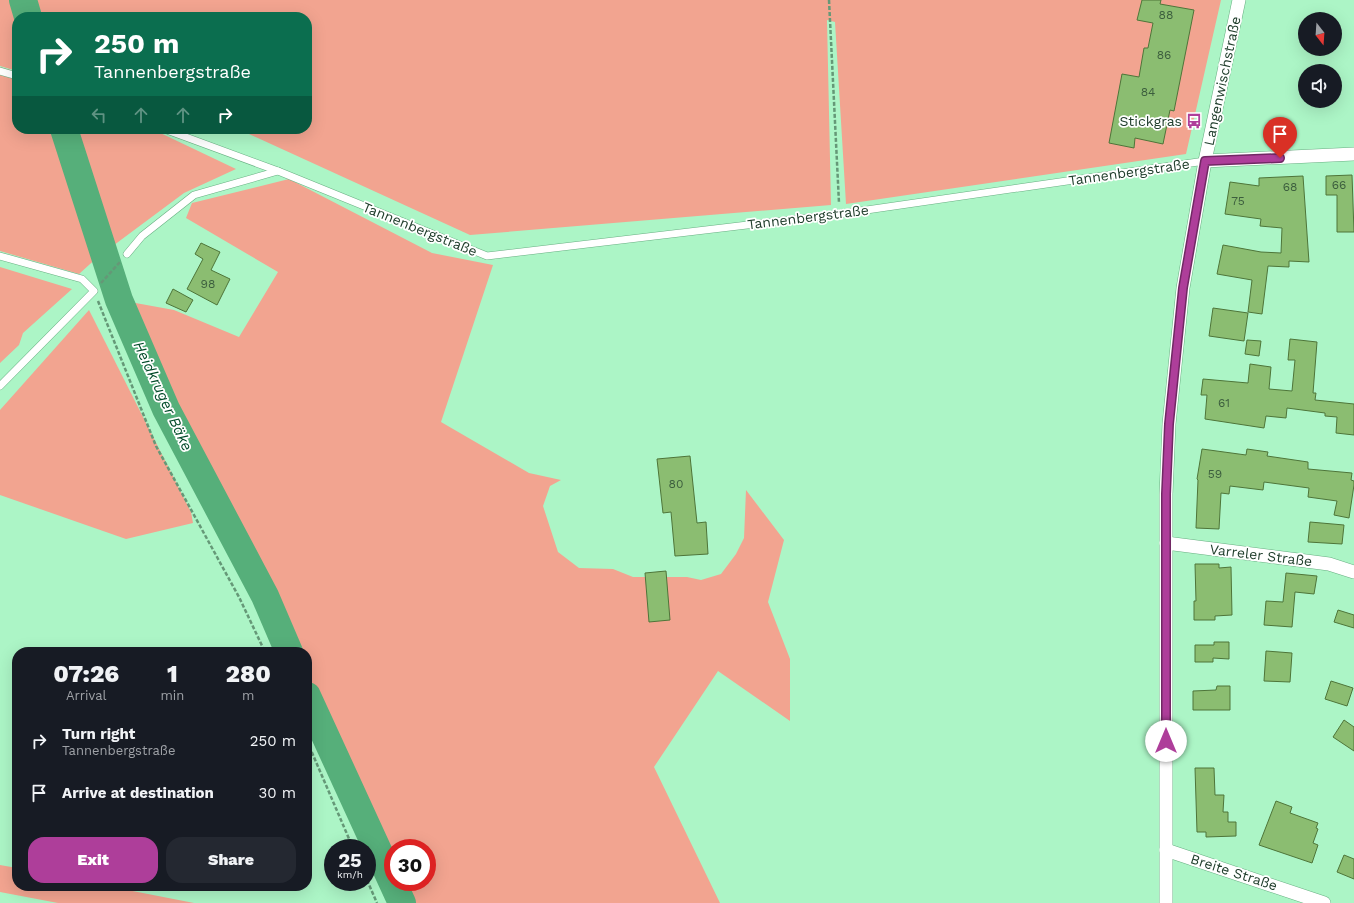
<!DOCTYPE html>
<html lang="en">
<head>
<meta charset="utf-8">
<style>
	body { margin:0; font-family:"Work Sans",sans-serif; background:#242831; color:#f1f3f6; height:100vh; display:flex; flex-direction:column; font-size:15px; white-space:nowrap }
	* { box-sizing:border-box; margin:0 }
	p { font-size:13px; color:#9ea1a6 }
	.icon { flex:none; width:22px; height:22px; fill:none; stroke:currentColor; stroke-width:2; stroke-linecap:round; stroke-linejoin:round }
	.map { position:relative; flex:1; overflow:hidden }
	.drawer { position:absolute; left:12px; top:647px; width:300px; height:244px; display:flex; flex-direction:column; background:#171b24; border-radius:16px; box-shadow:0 4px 16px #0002 }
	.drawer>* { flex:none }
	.banner { position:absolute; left:12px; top:12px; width:300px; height:122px; border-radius:16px; box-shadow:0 4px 16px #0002; background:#0b6e4f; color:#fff; overflow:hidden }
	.needle { width:26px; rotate:163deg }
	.controls { position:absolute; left:1298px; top:12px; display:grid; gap:8px }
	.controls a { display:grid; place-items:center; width:44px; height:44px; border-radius:50%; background:#171b24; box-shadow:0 4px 16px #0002; font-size:20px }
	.speed { position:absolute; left:324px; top:839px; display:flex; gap:8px; font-size:20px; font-weight:700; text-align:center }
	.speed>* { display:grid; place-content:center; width:52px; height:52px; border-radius:50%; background:#171b24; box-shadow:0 4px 16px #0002; line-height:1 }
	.speed small { font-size:10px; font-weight:400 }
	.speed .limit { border:6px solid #d22; background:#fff; color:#111 }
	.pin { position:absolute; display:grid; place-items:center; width:34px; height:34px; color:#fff; margin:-41px -17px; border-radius:50% 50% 50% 0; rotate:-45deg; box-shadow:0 0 4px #0007 }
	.pin .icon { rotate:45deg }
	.me { position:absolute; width:44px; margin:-22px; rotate:0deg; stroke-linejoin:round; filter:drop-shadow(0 0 3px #0008) }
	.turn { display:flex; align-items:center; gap:14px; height:84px; padding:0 16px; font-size:18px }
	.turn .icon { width:52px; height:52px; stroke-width:2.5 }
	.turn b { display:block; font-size:28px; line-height:34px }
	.lanes { display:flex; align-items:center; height:38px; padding:0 16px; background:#0003; justify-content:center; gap:20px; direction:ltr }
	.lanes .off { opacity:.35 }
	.eta { display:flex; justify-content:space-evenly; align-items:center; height:68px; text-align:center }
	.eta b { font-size:24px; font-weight:800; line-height:28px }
	.button { display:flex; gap:8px; margin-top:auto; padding:8px 16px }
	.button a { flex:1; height:46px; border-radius:16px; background:#ae3e9a; color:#fff; font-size:16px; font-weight:800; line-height:46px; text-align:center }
	.button a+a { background:#242831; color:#f1f3f6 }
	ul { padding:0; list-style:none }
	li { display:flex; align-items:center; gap:12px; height:52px; padding:0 16px }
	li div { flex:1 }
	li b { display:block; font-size:15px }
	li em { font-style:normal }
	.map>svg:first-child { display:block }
	.green { fill:#f2a490 }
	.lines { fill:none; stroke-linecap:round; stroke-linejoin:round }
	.river { stroke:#56af7a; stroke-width:28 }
	.building { fill:#8bbd71; stroke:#4e7539 }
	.service-casing { stroke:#68af82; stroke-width:8 }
	.minor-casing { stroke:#68af82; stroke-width:14 }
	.path { stroke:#659877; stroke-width:2.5; stroke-dasharray:4 2; stroke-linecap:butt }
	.service { stroke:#fff; stroke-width:7 }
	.minor { stroke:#fff; stroke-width:13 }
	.route-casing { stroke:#712864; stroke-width:10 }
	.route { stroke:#ae3e9a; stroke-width:7 }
	.labels { text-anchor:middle; stroke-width:3.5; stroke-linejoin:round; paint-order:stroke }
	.number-label { font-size:12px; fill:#3c5e3e }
	.street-label { font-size:14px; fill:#213f2d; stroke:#fff }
	.poi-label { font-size:14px; fill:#213f2d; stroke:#fff; text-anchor:end }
	.water-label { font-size:15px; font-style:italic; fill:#014a28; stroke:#fff }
</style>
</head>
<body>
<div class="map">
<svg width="1354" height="903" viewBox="0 0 1354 903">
	<rect width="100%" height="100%" fill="#acf5c6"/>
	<g class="green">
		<path d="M 0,0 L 20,0 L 26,17 L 17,17 L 17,71 L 0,66 Z"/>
		<path d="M 26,0 L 1221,0 L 1186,154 L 846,204 L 835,22 L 827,20 L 831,205 L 470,235 L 238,129 L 307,129 L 307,17 L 31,17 Z"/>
		<path d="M 0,67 L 17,72 L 17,129 L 59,129 L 100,255 L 79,274 L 0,251 Z"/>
		<path d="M 67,129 L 152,129 L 236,169 L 184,193 L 106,251 Z"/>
		<path d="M 289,179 L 432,253 L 493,265 L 441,422 L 529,473 L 561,480 L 550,486 L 543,506 L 558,552 L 579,568 L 613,569 L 633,577 L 687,577 L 701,580 L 721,574 L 736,554 L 744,538 L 746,490 L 784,540 L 768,602 L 790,659 L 790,721 L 718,671 L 654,767 L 720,903 L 404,903 L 395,882 L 427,882 L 427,848 L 393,848 L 393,878 L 307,688 L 307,652 L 291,652 L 266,594 L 167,407 L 119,300 L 174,310 L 239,337 L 278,272 L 186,218 L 192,203 Z"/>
		<path d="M 0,267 L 72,289 L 23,333 L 19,345 L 0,363 Z"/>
		<path d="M 89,310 L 191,512 L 193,523 L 126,539 L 0,495 L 0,410 Z"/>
		<path d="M 0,865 L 17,868 L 17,886 L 107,886 L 194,903 L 58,903 L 0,892 Z"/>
	</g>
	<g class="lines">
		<g class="river">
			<path d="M 23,0 L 28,17"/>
			<path d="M 64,129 L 119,300 L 166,409 L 265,596 L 289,652"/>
			<path d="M 307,696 L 402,903"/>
		</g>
	</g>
	<g class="building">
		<path d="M 1142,0 L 1161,0 L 1160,4 L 1194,10 L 1174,111 L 1170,110 L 1163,144 L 1135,138 L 1134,148 L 1109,143 L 1122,74 L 1139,77 L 1144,48 L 1148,48 L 1153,23 L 1137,20 Z"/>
		<path d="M 1352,175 L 1354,232 L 1337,232 L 1337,195 L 1326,195 L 1326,176 Z"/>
		<path d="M 1303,176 L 1309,262 L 1289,261 L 1289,267 L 1268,266 L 1262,314 L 1248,312 L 1252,280 L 1217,274 L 1223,245 L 1261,252 L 1281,253 L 1282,228 L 1260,226 L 1261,219 L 1225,214 L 1230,182 L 1259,186 L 1259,178 Z"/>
		<path d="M 201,243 L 220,252 L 211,270 L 230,279 L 217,305 L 187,289 L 203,259 L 195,254 Z"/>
		<path d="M 173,289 L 193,300 L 186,312 L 166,303 Z"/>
		<path d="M 1213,308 L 1248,313 L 1244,341 L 1209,336 Z"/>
		<path d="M 1290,339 L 1317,342 L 1313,393 L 1316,393 L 1315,400 L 1354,404 L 1354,435 L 1336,433 L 1337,417 L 1325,416 L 1325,413 L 1287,408 L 1286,418 L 1266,416 L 1264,428 L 1205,419 L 1207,395 L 1201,395 L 1203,379 L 1248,383 L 1250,364 L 1271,367 L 1269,389 L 1292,391 L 1295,360 L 1288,360 Z"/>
		<path d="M 1247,340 L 1261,341 L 1259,356 L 1245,354 Z"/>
		<path d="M 1202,449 L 1246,455 L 1247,449 L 1268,452 L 1267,456 L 1308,462 L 1308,469 L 1352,473 L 1351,480 L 1354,481 L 1354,485 L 1349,518 L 1334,515 L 1337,501 L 1308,497 L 1309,488 L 1264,482 L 1263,490 L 1230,486 L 1229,494 L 1221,493 L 1219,529 L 1196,528 L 1198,480 L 1197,479 Z"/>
		<path d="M 690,456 L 697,523 L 706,522 L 708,554 L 675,556 L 671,512 L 663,513 L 657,459 Z"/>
		<path d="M 1310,522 L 1344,525 L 1342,544 L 1308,542 Z"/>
		<path d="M 1195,564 L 1219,564 L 1219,568 L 1231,567 L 1232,615 L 1215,616 L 1215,620 L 1194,620 L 1194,601 L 1196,601 Z"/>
		<path d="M 666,571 L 670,620 L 649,622 L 645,573 Z"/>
		<path d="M 1286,573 L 1317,576 L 1314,594 L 1295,592 L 1292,627 L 1264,625 L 1266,601 L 1283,602 Z"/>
		<path d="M 1338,610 L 1354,615 L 1354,628 L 1334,622 Z"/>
		<path d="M 1214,642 L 1229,642 L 1229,659 L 1213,658 L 1213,662 L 1195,662 L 1195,645 L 1214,645 Z"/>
		<path d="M 1266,651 L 1292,653 L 1290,682 L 1264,681 Z"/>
		<path d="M 1331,681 L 1353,688 L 1347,706 L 1325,699 Z"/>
		<path d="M 1217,686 L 1230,686 L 1230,710 L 1193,710 L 1193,691 L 1216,690 Z"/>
		<path d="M 1344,720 L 1354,727 L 1354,751 L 1333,737 Z"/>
		<path d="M 1195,768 L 1214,768 L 1215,795 L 1224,795 L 1223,812 L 1228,812 L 1228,822 L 1236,822 L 1236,836 L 1206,837 L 1206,832 L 1197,832 Z"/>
		<path d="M 1276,801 L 1292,807 L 1290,813 L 1318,823 L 1316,828 L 1318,829 L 1313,843 L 1318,845 L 1312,863 L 1259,845 Z"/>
		<path d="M 1344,855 L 1354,859 L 1354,879 L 1337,872 Z"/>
	</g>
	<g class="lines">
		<defs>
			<g id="service">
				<path d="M 0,71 L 17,76"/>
				<path d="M 164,129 L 278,171 L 487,256 L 839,214 L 1205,161"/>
				<path d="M 127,254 L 142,236 L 194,195 L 278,171"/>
				<path d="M 0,256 L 82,279 L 94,291 L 0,386"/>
			</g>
			<g id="minor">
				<path d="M 1205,161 L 1354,154"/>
				<path d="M 1166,543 L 1329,564 L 1354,572"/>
				<path d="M 1166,850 L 1324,903"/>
				<path d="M 1166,903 L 1166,494 L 1169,424 L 1183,288 L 1205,161 L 1239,0"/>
			</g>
		</defs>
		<use href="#service" class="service-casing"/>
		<use href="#minor" class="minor-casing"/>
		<g class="path">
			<path d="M 829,0 L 839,203"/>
			<path d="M 101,283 L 120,262"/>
			<path d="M 98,301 L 156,446 L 239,597 L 265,652"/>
			<path d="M 307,741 L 353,848"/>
			<path d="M 367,880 L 377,903"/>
		</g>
		<use href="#service" class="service"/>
		<use href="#minor" class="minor"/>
	</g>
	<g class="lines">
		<defs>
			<path id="route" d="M 1166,741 L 1166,494 L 1169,424 L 1183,288 L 1205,161 L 1280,158"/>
		</defs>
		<use href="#route" class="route-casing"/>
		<use href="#route" class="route"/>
	</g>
	<defs>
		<symbol id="bus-bare" viewBox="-9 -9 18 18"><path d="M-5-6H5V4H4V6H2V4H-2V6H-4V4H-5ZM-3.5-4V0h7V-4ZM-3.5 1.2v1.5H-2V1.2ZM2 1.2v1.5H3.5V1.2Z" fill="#ae3e9a" stroke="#fff" stroke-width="2.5" paint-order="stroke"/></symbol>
	</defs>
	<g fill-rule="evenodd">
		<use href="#bus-bare" x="1183" y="110" width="22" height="22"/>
	</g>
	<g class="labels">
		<g class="number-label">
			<text x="1166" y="19">88</text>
			<text x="1164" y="59">86</text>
			<text x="1148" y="96">84</text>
			<text x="1339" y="189">66</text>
			<text x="1290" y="191">68</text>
			<text x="1238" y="205">75</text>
			<text x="208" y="288">98</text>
			<text x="1224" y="407">61</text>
			<text x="1215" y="478">59</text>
			<text x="676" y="488">80</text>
		</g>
		<g class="street-label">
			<text transform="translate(1222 81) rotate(-78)" y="5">Langenwischstraße</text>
			<text transform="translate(1129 172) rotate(-8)" y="5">Tannenbergstraße</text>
			<text transform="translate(808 217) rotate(-7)" y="5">Tannenbergstraße</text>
			<text transform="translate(420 229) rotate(22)" y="5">Tannenbergstraße</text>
			<text transform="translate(1261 555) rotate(7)" y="5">Varreler Straße</text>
			<text transform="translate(1234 872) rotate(18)" y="5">Breite Straße</text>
		</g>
		<g class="poi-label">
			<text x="1182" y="126">Stickgras</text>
		</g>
		<g class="water-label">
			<text transform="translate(163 396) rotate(65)" y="5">Heidkruger Bäke</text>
		</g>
	</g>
</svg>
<div class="controls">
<a><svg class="needle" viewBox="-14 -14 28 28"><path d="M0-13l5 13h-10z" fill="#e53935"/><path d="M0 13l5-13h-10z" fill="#9ea1a6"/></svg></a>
<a><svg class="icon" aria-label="sound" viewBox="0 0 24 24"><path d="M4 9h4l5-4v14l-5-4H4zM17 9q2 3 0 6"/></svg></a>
</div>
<div class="speed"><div>25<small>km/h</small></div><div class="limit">30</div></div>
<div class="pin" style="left:1280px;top:158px;background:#d93025"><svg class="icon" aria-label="arrive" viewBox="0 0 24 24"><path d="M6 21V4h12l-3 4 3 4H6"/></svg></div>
<svg class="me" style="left:1166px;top:741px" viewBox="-20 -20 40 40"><circle r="19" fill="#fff"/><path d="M0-13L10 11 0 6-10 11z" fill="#ae3e9a"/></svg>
<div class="banner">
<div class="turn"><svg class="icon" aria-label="right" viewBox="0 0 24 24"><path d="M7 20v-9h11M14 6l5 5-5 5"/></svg><div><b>250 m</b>Tannenbergstraße</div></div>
<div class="lanes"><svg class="icon off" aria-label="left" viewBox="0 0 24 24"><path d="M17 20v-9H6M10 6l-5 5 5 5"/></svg><svg class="icon off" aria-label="ahead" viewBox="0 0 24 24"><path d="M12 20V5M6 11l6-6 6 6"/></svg><svg class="icon off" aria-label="ahead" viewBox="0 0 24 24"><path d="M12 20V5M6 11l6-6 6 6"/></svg><svg class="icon" aria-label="right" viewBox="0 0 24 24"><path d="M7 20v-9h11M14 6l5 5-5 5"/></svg></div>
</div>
<section class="drawer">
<div class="eta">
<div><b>07:26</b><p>Arrival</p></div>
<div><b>1</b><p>min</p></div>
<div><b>280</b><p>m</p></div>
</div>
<ul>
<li><svg class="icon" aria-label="right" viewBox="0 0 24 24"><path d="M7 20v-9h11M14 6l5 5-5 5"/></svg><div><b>Turn right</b><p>Tannenbergstraße</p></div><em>250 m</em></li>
<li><svg class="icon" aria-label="arrive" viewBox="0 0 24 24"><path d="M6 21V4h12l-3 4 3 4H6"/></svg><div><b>Arrive at destination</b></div><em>30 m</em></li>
</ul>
<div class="button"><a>Exit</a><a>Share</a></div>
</section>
</div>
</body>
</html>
